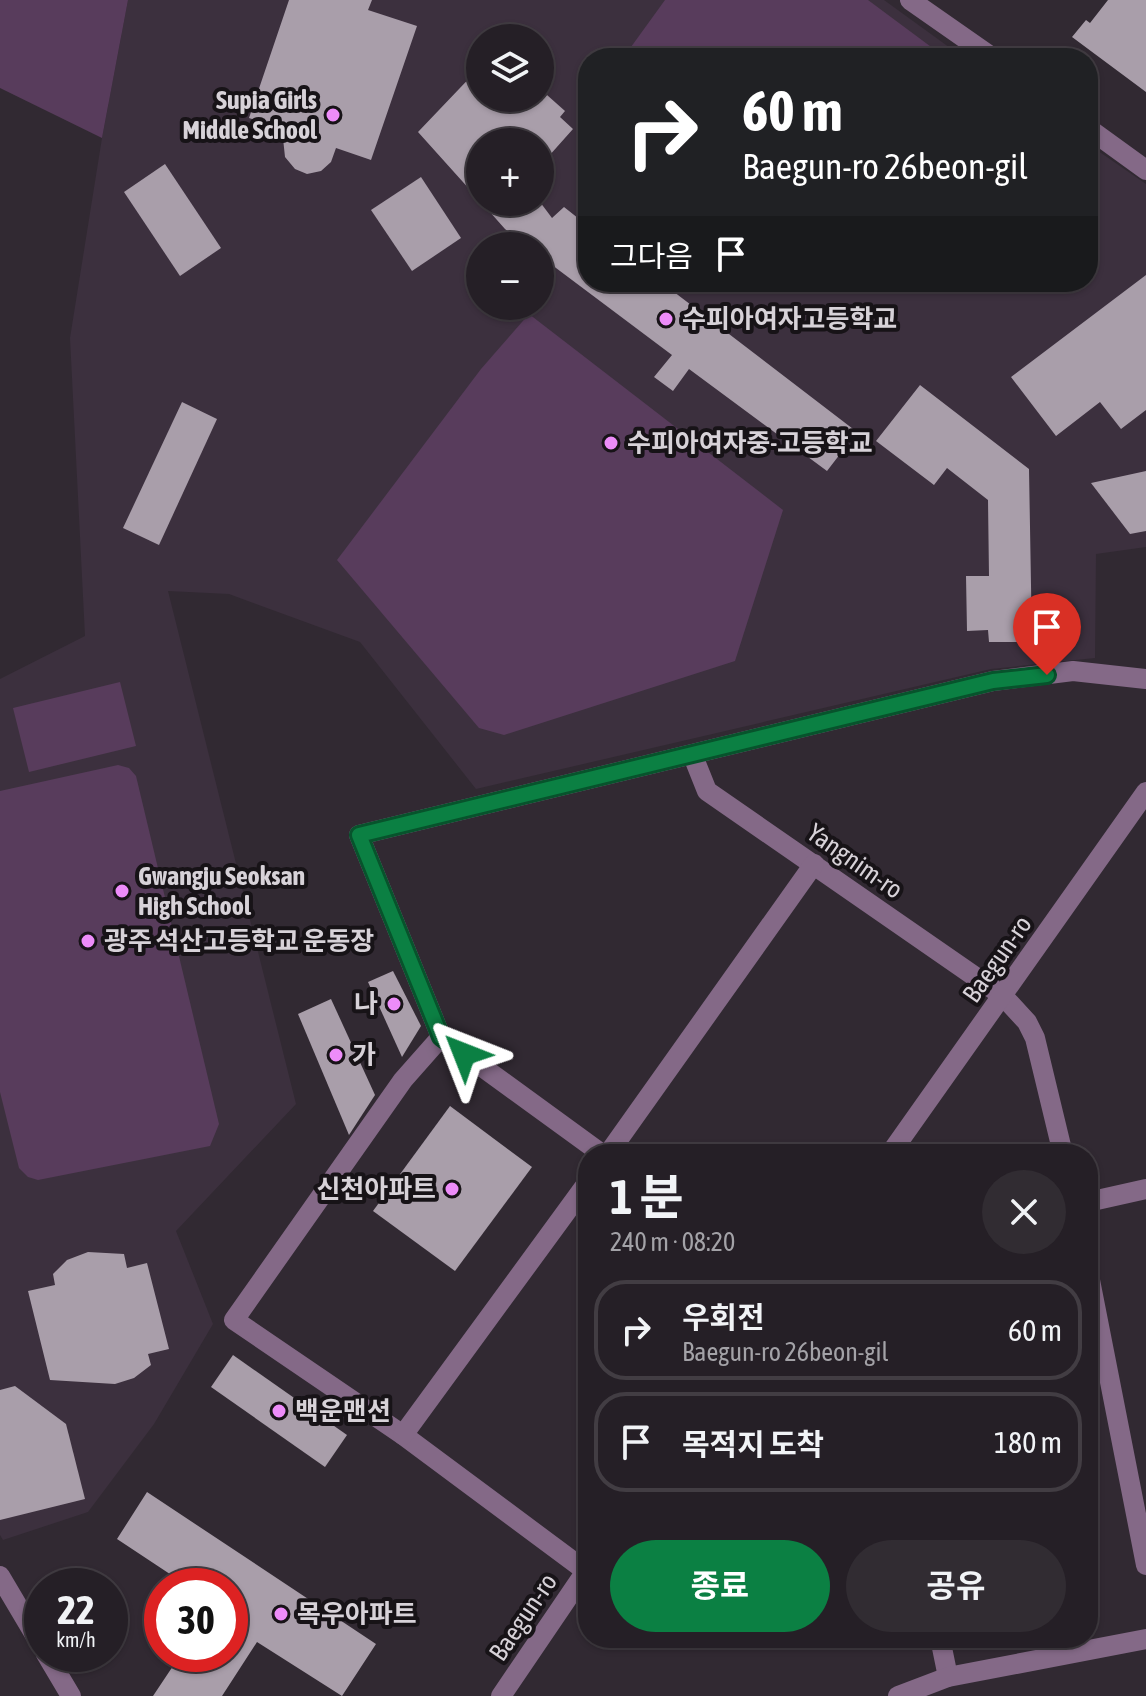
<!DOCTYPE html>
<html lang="ko">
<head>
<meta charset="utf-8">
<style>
	body { margin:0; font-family:"Asap Condensed","Noto Sans KR",sans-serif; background:#312c32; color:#f1f3f6; height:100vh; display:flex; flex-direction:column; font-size:30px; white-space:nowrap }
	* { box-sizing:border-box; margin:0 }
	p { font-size:26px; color:#a3a2a7 }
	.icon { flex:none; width:44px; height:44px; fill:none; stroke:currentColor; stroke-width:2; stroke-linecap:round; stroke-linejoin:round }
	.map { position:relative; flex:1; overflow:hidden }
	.side { position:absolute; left:578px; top:1144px; width:520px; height:504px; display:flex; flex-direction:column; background:#251f26; border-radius:32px; box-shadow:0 2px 6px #0004,0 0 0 2px #423d43 }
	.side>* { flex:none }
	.guide { position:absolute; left:578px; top:48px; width:520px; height:244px; border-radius:32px; box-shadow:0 2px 6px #0004,0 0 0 2px #423d43; background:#202124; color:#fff; overflow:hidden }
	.buttons { position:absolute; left:466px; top:24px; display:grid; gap:16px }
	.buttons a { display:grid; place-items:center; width:88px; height:88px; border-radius:50%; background:#251f26; box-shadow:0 2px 6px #0004,0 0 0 2px #423d43; font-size:40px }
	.speed { position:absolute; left:24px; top:1568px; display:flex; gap:16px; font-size:40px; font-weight:700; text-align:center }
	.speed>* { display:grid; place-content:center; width:104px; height:104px; border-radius:50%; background:#251f26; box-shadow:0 2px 6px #0004,0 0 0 2px #423d43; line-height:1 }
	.speed small { font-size:20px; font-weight:400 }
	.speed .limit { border:12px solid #d22; background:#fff; color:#111 }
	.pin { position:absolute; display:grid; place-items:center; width:68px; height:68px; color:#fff; margin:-82px -34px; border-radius:50% 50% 50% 0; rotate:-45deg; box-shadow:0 0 8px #0007 }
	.pin .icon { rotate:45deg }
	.me { position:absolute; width:88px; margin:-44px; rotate:315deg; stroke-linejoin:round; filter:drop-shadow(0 0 6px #0008) }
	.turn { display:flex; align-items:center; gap:28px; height:168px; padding:0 32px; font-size:36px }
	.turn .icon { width:104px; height:104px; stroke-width:2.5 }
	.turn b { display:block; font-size:56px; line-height:68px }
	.then { display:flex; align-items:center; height:76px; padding:0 32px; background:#0003; gap:16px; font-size:30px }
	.round { display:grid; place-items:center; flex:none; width:84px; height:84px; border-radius:42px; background:#312c32 }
	.headline { display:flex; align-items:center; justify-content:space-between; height:136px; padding:0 32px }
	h1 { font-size:48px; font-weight:700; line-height:60px }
	.cta { display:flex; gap:16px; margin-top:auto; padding:16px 32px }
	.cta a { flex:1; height:92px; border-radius:48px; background:#0b8043; color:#fff; font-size:32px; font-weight:700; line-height:92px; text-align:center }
	.cta a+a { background:#312c32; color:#f1f3f6 }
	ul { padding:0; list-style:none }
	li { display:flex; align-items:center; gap:24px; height:100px; margin:0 16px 12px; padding:0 16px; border:4px solid #423d43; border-radius:32px }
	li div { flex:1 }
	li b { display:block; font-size:30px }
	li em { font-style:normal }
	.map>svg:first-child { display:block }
	.built { fill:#3c303e; fill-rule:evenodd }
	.green { fill:#583c5c }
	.building { fill:#a99eaa }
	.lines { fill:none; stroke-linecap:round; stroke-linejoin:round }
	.minor { stroke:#846987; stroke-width:20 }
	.route-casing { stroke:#07532c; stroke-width:20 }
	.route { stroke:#0b8043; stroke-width:14 }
	.poi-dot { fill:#ed8cf9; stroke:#171317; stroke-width:3 }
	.labels { text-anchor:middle; stroke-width:8; stroke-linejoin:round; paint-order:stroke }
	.poi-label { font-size:26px; font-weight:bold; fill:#d7d2d8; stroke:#171317; text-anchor:start }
	.street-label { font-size:26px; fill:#d7d2d8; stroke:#171317 }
</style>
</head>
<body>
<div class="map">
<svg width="1146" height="1696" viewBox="0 0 1146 1696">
	<rect width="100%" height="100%" fill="#312932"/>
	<path class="built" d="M 128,0 L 884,0 L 964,58 L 588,58 L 588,282 L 1088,282 L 1088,144 L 1146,184 L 1146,547 L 1096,554 L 1095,658 L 991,669 L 476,789 L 360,642 L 229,594 L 168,591 L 296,1104 L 176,1231 L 213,1324 L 154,1424 L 88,1512 L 3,1540 L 0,1535 L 0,679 L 85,636 L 70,338 L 102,138 ZM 480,38 L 540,38 L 540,98 L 480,98 ZM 480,142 L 540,142 L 540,202 L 480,202 ZM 480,246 L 540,246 L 540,306 L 480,306 Z"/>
	<g class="green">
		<path d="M 0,0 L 128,0 L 102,138 L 0,88 Z"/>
		<path d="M 665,0 L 868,0 L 946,58 L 632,58 L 631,47 Z"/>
		<path d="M 529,314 L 783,510 L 735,661 L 504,735 L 479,728 L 337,560 L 481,369 Z"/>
		<path d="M 120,682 L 136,746 L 29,772 L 13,708 Z"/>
		<path d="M 118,765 L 129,768 L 136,776 L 219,1124 L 210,1146 L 38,1180 L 28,1177 L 19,1168 L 0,1092 L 0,791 Z"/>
	</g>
	<g class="building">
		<path d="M 289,0 L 372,0 L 368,10 L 417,26 L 371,160 L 336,148 L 331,162 L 321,171 L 307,174 L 295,169 L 285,157 L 282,129 L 249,118 Z"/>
		<path d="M 1108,0 L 1146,0 L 1146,92 L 1072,37 L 1086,20 L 1090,23 Z"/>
		<path d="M 480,67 L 480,98 L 543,99 L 547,95 L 565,111 L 560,117 L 573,129 L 540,166 L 540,142 L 480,142 L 480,201 L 418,132 Z"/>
		<path d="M 165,164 L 221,248 L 180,276 L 124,192 Z"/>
		<path d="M 421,177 L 461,238 L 412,271 L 371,210 Z"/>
		<path d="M 481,202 L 540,202 L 552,218 L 564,207 L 588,226 L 588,282 L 661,282 L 857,432 L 827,471 L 689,369 L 673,391 L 654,377 L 672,355 L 540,256 L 540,246 L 526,246 L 505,229 Z"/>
		<path d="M 1146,275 L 1146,410 L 1121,429 L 1100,402 L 1056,436 L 1011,377 Z"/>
		<path d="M 920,385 L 1029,469 L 1032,642 L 989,642 L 988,630 L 967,631 L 966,576 L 989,576 L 988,500 L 947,468 L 934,485 L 876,441 Z"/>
		<path d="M 182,402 L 217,419 L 159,545 L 123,528 Z"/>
		<path d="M 1146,471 L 1146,531 L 1130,534 L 1091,483 Z"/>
		<path d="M 393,971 L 421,1026 L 402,1057 L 368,982 Z"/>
		<path d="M 331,999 L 375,1095 L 349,1135 L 298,1014 Z"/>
		<path d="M 450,1106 L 532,1167 L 455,1271 L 373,1211 Z"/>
		<path d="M 88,1252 L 124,1254 L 127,1268 L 147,1263 L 169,1349 L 148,1354 L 151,1365 L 134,1378 L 115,1384 L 50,1380 L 28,1291 L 55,1285 L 53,1274 L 67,1260 Z"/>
		<path d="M 233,1355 L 347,1435 L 325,1467 L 211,1387 Z"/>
		<path d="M 15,1386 L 66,1424 L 85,1499 L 0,1520 L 0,1390 Z"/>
		<path d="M 147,1492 L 376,1644 L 342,1696 L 257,1642 L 222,1696 L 153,1696 L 181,1654 L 230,1654 L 230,1586 L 188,1586 L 117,1539 Z"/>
	</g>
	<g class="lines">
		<g class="minor">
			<path d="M 910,0 L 993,58"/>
			<path d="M 1088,128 L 1146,170"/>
			<path d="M 693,756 L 707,791 L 1003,996 L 1027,1022 L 1035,1038 L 1063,1154"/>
			<path d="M 441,1037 L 403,1080 L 234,1320 L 403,1435 L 586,1571"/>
			<path d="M 602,1154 L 441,1037 L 359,835 L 993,681 L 1073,671 L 1146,679"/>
			<path d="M 608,1154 L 814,864"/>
			<path d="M 890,1154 L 1146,792"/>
			<path d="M 1088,1202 L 1146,1189"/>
			<path d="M 1088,1270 L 1146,1565"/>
			<path d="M 403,1435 L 588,1182"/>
			<path d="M 0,1576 L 42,1647"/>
			<path d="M 940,1638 L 948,1677"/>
			<path d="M 46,1654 L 71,1696"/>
			<path d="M 501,1696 L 588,1568"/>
			<path d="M 898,1696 L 948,1677 L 1146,1639"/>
		</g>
	</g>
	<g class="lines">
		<defs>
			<path id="route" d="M 464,1054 L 441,1037 L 359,835 L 993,681 L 1047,675"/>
		</defs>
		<use href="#route" class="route-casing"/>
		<use href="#route" class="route"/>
	</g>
	<g class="poi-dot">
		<circle cx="333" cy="115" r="8"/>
		<circle cx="666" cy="319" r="8"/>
		<circle cx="611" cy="443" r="8"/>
		<circle cx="122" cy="891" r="8"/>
		<circle cx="88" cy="941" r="8"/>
		<circle cx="394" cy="1004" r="8"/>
		<circle cx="336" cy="1055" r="8"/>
		<circle cx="452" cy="1189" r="8"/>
		<circle cx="279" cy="1411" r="8"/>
		<circle cx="281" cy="1614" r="8"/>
	</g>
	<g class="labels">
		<g class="poi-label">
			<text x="317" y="109" text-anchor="end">Supia Girls<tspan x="317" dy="30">Middle School</tspan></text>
			<text x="682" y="328">수피아여자고등학교</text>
			<text x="627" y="452">수피아여자중-고등학교</text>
			<text x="138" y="885">Gwangju Seoksan<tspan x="138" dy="30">High School</tspan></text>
			<text x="104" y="950">광주 석산고등학교 운동장</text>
			<text x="378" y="1013" text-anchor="end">나</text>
			<text x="352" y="1064">가</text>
			<text x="436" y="1198" text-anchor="end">신천아파트</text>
			<text x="295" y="1420">백운맨션</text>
			<text x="297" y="1623">목우아파트</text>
		</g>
		<g class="street-label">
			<text transform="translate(855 861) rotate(35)" y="9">Yangnim-ro</text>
			<text transform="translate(997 959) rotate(-55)" y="9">Baegun-ro</text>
			<text transform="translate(523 1617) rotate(-56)" y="9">Baegun-ro</text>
		</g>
	</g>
</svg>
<div class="buttons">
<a><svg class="icon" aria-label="layers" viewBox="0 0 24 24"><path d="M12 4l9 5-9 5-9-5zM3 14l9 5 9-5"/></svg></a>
<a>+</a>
<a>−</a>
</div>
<div class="speed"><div>22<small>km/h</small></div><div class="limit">30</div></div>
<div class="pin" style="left:1047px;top:675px;background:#d93025"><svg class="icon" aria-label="arrive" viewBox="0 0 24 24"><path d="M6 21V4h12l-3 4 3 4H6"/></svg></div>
<svg class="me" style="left:464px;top:1054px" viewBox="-20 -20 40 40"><path d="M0-17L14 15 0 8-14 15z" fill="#0b8043" stroke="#fff" stroke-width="4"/></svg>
<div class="guide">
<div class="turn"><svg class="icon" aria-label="right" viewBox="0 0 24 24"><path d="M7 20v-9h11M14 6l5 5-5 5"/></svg><div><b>60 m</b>Baegun-ro 26beon-gil</div></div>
<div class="then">그다음<svg class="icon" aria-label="arrive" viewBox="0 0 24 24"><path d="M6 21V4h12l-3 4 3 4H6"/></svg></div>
</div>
<section class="side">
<div class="headline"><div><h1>1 분</h1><p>240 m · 08:20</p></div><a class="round"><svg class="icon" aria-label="close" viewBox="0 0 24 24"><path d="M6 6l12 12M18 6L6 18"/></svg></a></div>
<ul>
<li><svg class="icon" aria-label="right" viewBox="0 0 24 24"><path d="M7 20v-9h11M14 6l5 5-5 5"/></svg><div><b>우회전</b><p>Baegun-ro 26beon-gil</p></div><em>60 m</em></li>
<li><svg class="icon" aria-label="arrive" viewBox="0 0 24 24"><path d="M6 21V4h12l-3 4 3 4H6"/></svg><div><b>목적지 도착</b></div><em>180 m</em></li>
</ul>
<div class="cta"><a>종료</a><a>공유</a></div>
</section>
</div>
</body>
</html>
